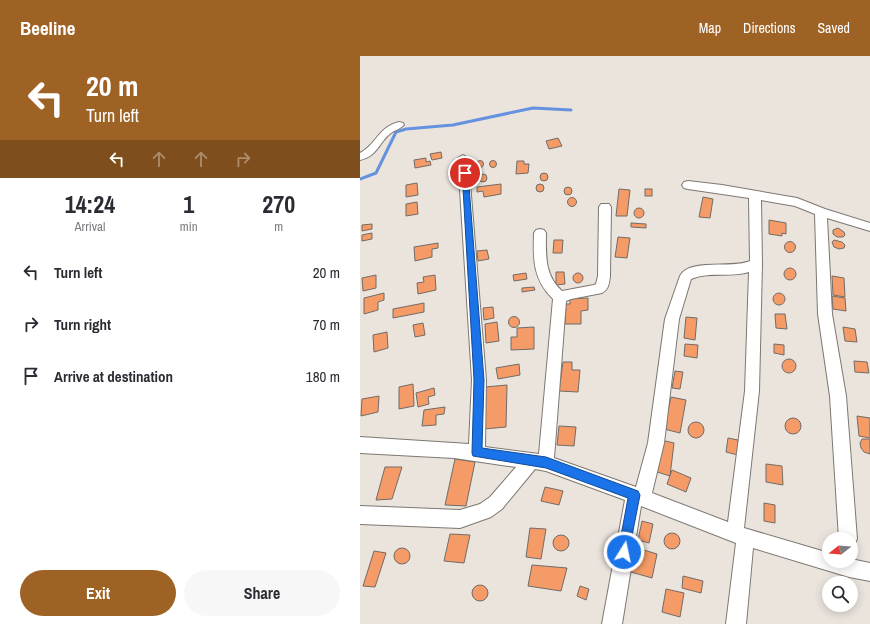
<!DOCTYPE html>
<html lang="en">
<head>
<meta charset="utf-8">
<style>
	body { margin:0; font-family:"Archivo Narrow",sans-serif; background:#f7f7f7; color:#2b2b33; height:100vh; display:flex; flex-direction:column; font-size:15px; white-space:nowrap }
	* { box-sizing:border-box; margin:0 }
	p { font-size:13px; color:#7c7c81 }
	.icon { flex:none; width:22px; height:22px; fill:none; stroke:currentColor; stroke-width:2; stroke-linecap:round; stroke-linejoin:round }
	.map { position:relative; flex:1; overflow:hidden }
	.side { display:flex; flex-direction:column; background:#fff; width:360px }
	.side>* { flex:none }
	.guide { background:#9e6224; color:#fff; overflow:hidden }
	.needle { width:26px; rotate:253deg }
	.controls { position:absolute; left:462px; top:476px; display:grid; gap:8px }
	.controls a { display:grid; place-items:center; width:36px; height:36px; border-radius:50%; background:#fff; box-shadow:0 2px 10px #0003; font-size:20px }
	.pin { position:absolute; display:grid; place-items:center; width:34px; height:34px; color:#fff; margin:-17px; border:2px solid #fff; border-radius:50%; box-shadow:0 1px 4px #0007 }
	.me { position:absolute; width:44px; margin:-22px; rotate:10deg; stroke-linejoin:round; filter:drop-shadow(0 0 3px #0008) }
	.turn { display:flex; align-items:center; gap:14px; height:84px; padding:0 20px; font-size:18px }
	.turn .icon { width:52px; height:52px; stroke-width:2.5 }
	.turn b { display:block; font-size:28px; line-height:34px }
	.lanes { display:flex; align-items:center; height:38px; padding:0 20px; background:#0003; justify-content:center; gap:20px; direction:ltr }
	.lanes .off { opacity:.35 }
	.eta { display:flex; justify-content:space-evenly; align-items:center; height:68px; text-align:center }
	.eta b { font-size:24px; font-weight:700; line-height:28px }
	.cta { display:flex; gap:8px; margin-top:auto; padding:8px 20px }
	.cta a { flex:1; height:46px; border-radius:24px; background:#9e6224; color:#fff; font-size:16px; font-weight:700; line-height:46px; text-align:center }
	.cta a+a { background:#f7f7f7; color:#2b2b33 }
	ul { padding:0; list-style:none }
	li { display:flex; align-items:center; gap:12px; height:52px; padding:0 20px }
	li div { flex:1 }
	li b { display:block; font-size:15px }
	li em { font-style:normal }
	header { display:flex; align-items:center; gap:24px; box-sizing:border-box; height:56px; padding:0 20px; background:#9e6224; color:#fff }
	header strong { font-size:19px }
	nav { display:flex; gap:22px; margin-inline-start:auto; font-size:14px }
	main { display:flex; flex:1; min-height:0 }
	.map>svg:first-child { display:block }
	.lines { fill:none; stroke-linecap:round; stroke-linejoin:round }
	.stream { stroke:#6592df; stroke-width:3 }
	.building { fill:#f49b67; stroke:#736b67 }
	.minor-casing { stroke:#7d7771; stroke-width:2 }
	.minor { fill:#fff; fill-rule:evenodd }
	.route { fill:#1a73e8; stroke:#114b97 }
</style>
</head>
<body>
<header>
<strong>Beeline</strong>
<nav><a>Map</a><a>Directions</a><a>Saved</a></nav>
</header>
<main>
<section class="side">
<div class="guide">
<div class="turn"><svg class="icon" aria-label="left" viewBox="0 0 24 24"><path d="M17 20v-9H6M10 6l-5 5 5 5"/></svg><div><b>20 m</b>Turn left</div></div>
<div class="lanes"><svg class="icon" aria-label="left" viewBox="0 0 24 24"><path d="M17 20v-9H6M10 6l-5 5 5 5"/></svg><svg class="icon off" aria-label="ahead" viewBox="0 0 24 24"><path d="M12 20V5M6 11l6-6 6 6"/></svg><svg class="icon off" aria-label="ahead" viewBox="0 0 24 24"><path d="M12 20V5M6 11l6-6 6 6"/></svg><svg class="icon off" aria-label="right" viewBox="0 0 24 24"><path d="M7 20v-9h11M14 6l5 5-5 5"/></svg></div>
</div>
<div class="eta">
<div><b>14:24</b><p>Arrival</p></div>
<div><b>1</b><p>min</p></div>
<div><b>270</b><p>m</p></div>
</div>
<ul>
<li><svg class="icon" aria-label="left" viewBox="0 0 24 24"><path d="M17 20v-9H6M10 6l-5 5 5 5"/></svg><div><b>Turn left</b></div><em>20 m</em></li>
<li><svg class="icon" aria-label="right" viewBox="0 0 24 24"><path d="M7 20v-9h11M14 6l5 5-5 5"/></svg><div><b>Turn right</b></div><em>70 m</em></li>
<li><svg class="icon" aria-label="arrive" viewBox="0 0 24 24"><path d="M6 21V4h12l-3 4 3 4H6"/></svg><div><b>Arrive at destination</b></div><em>180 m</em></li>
</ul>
<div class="cta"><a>Exit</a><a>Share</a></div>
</section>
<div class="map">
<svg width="510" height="568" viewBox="0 0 510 568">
	<rect width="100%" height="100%" fill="#eae4dd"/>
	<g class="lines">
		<path class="stream" d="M 0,123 L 16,117 L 36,76 L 46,73 L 93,69 L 173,52 L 211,54"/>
	</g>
	<g class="building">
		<path d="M 198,82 L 202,90 L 189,93 L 186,85 Z"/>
		<path d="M 81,96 L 82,102 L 72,104 L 70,98 Z"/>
		<path d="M 66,102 L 66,106 L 70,105 L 71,109 L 55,112 L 54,104 Z"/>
		<circle cx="120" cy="108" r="3.5"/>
		<circle cx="133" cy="108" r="3.5"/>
		<path d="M 157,105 L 164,105 L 164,108 L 169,108 L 168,117 L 156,118 Z"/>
		<circle cx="184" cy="121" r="4"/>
		<circle cx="123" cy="122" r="4"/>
		<path d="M 57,127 L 58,139 L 46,141 L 46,129 Z"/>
		<path d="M 141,128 L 141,138 L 124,141 L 123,135 L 117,136 L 117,131 Z"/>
		<circle cx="180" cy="132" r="4"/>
		<circle cx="208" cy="135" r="4"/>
		<path d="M 259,133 L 270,134 L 267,160 L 256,160 Z"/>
		<rect x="285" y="133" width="7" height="7"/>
		<path d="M 343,141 L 353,143 L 350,162 L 339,161 Z"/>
		<circle cx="212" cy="146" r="4.5"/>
		<path d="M 57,146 L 58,158 L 46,160 L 46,148 Z"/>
		<circle cx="279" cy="157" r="5"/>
		<path d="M 409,164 L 426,167 L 426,178 L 422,177 L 422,180 L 409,178 Z"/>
		<path d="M 271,167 L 286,168 L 286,172 L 271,171 Z"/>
		<path d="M 12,168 L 12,173 L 2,175 L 2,169 Z"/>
		<path d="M 478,172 L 484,176 L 485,179 L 483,181 L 477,181 L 473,178 L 473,174 Z"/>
		<path d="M 12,177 L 12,183 L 2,185 L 2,179 Z"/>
		<path d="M 258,181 L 270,182 L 267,202 L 255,201 Z"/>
		<path d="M 194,184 L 203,184 L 202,197 L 193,197 Z"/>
		<path d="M 474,184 L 482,186 L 485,189 L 484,192 L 479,193 L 474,191 L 472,186 Z"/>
		<circle cx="430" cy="191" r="5.5"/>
		<path d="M 78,187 L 78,192 L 72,193 L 72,201 L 55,205 L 54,191 Z"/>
		<path d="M 127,194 L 129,203 L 118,205 L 117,195 Z"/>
		<circle cx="430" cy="218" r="6"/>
		<path d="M 196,216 L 204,216 L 205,228 L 196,229 Z"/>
		<path d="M 166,217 L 167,223 L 154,225 L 153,219 Z"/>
		<circle cx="218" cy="222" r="5"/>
		<path d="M 16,219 L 16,232 L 3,235 L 2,222 Z"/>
		<path d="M 75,219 L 76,234 L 58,238 L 57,227 L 64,226 L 63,221 Z"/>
		<path d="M 472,220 L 484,222 L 485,241 L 473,239 Z"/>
		<path d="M 174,231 L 175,234 L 162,236 L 162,232 Z"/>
		<circle cx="419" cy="243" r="6"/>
		<path d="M 24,237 L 24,244 L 18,246 L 18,254 L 4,258 L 4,242 Z"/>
		<path d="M 472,240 L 485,242 L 486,255 L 473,253 Z"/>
		<path d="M 228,242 L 228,254 L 221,255 L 221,268 L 205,268 L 206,248 L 210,248 L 210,243 Z"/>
		<path d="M 64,247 L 64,256 L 33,262 L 33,253 Z"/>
		<path d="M 133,251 L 134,262 L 124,264 L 123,252 Z"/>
		<path d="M 415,258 L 425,258 L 427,273 L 416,272 Z"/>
		<circle cx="154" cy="266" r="5.5"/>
		<path d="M 326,261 L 337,262 L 335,284 L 324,282 Z"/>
		<path d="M 137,266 L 139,285 L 126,287 L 125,268 Z"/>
		<path d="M 63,267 L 65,279 L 55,281 L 53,269 Z"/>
		<path d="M 174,271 L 174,293 L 151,294 L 151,281 L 157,281 L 157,272 Z"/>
		<path d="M 483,271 L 495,273 L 497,286 L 485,285 Z"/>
		<path d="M 27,276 L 28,292 L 14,296 L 13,279 Z"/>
		<path d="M 325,288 L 338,289 L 337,302 L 324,300 Z"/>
		<path d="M 414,288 L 424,289 L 424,299 L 414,297 Z"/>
		<circle cx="429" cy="310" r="7"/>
		<path d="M 494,305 L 507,306 L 509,317 L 495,316 Z"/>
		<path d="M 203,306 L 212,306 L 212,314 L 220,314 L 218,336 L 199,335 Z"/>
		<path d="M 159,308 L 160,319 L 138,323 L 136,312 Z"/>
		<path d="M 315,315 L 323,316 L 320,333 L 312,332 Z"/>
		<path d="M 53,328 L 54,350 L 39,353 L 39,331 Z"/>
		<path d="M 147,329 L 146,371 L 124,373 L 125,331 Z"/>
		<path d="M 74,332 L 75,339 L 68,341 L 69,348 L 58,351 L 56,337 Z"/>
		<path d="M 19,340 L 18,356 L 1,360 L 2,343 Z"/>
		<path d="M 311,341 L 326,344 L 320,377 L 304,373 Z"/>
		<path d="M 85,351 L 84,358 L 76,359 L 76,369 L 62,370 L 64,354 Z"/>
		<path d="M 497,360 L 510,362 L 510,382 L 499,380 Z"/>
		<circle cx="433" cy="370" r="8"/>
		<circle cx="336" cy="374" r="8"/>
		<path d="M 199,370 L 216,371 L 214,390 L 197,389 Z"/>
		<path d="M 368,382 L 378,384 L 378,399 L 366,396 Z"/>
		<path d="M 502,383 L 510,383 L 510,398 L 504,396 L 501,392 L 500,387 Z"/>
		<path d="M 301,384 L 314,387 L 310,420 L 294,415 Z"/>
		<path d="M 95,403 L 115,406 L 106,450 L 85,449 Z"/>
		<path d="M 406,408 L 422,410 L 423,429 L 406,426 Z"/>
		<path d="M 25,411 L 42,411 L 32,443 L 16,444 Z"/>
		<path d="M 312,414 L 331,422 L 326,436 L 307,428 Z"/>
		<path d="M 185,431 L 203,435 L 199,449 L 181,445 Z"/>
		<path d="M 404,447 L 415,449 L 415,467 L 404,465 Z"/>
		<path d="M 282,465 L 293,468 L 289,487 L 278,484 Z"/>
		<path d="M 170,472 L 186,473 L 181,503 L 166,501 Z"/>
		<circle cx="312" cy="485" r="8"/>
		<path d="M 90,478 L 110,479 L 104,507 L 84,505 Z"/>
		<circle cx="201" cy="487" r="8"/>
		<circle cx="42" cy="500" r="8"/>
		<path d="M 277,492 L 297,498 L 292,522 L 271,516 Z"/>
		<path d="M 14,495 L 26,497 L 15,531 L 3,530 Z"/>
		<path d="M 172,509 L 207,512 L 201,535 L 168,530 Z"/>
		<path d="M 323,520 L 343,525 L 341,537 L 322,532 Z"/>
		<circle cx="120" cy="537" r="8"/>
		<path d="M 220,530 L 229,533 L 226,544 L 217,540 Z"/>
		<path d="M 306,533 L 324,537 L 320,561 L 302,556 Z"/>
	</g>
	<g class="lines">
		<defs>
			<g id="minor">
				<path d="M 39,66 L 43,67 L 44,69 C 40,73 35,74 31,77 C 18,87 18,100 0,104 L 0,97 C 17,88 18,71 39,66 Z"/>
				<path d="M 103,99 L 108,102 L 126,324 L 125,391 L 179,398 L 193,243 C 173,224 173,203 174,177 L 176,174 L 180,173 L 184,174 L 186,177 C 186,199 184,219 202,235 L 234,229 L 236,228 L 238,220 L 239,151 L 241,148 L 249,148 L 251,151 L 250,220 C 249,227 249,233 242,237 L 211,243 L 206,245 L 194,402 L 276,431 L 288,387 L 305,263 L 320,220 C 329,202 372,213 390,205 L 389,142 L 328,133 L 324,132 L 322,129 L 324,126 L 328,125 L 362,129 L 437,142 L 465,153 L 510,167 L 510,175 L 467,162 L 472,258 L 486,340 L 497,483 L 494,489 L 491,491 L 491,483 L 479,483 L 470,340 L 458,258 L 455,158 L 435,150 L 401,144 L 402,208 L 399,335 L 384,472 L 469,497 L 469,505 L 491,505 L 491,503 L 510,507 L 510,525 L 489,521 L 393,492 L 386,568 L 366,568 L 376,487 L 281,450 L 262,568 L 242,568 L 265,444 L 186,415 L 175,413 L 142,453 L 131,461 L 100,472 L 0,468 L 0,450 L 100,454 L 120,448 L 130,441 L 156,411 L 94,402 L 0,397 L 0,381 L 109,388 L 112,324 L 98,102 ZM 389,216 L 385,335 L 368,466 L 292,437 L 304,387 L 319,263 L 331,223 C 350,215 370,222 389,216 Z"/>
			</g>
		</defs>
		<use href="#minor" class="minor-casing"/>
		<use href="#minor" class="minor"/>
	</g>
	<path class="route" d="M 102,115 L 107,115 L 108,117 L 124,324 L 122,392 L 186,401 L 278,435 L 280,439 L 268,500 L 264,502 L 260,500 L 258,496 L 268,442 L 186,412 L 113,400 L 112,397 L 114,324 Z"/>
</svg>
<div class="controls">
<a><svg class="needle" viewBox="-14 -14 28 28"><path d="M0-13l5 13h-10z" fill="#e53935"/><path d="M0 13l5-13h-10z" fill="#7c7c81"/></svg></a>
<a><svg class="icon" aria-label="search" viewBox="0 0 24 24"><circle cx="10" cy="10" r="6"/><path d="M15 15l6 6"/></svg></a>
</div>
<div class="pin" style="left:105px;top:117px;background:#d93025"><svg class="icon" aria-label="arrive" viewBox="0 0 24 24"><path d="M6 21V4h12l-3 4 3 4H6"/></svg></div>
<svg class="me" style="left:264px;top:496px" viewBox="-20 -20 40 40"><circle r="17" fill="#1a73e8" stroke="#fff" stroke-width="3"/><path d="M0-11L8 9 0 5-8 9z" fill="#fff"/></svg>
</div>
</main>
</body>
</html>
